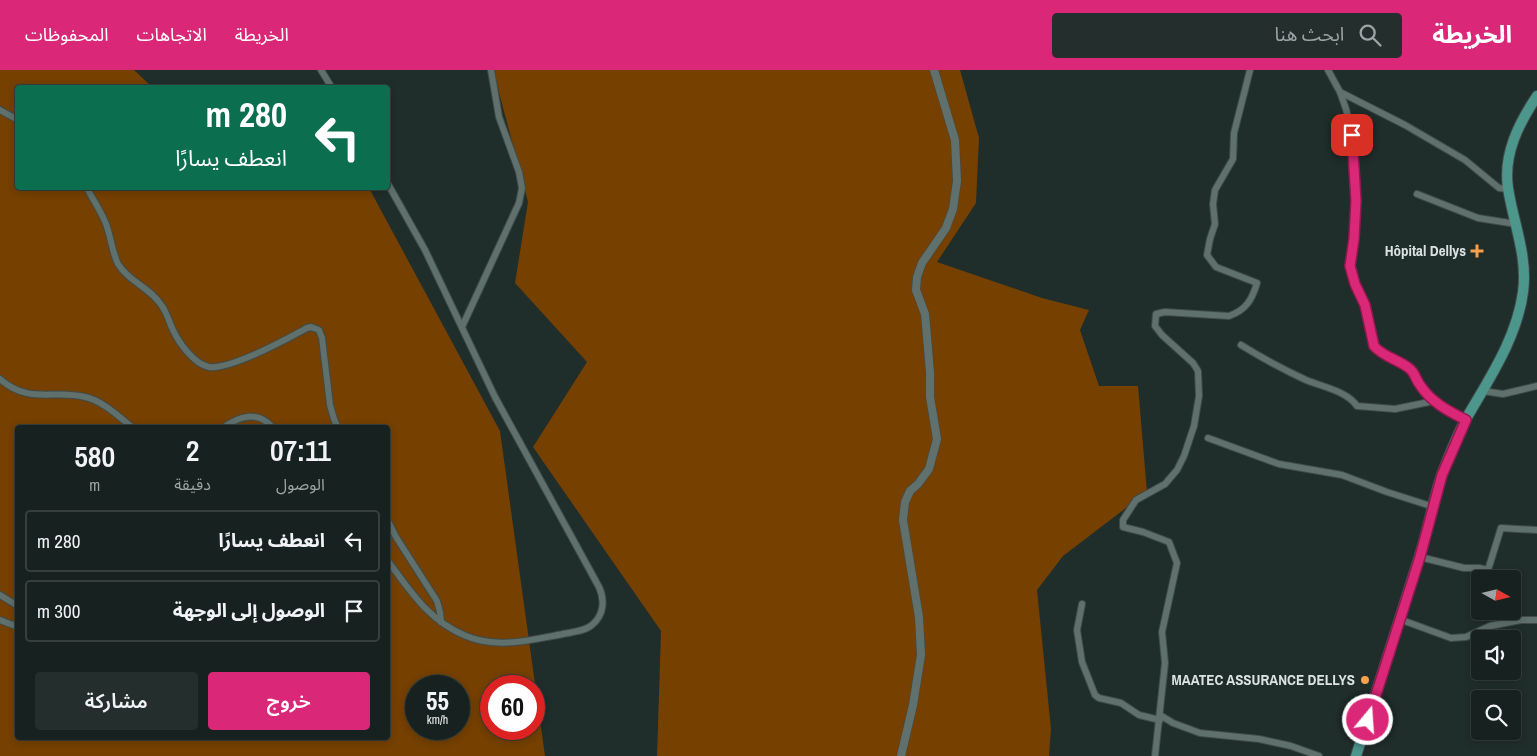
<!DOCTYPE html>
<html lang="ar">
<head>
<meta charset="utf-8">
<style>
	body { margin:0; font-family:"Archivo Narrow","Noto Sans Arabic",sans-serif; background:#242f2d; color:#f1f3f6; direction:rtl; height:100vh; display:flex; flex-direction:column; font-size:19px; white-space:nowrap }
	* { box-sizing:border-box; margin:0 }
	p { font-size:16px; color:#9ea4a5 }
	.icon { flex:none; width:28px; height:28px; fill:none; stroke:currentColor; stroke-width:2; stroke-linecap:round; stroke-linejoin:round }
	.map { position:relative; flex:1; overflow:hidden; direction:ltr }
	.sheet { position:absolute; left:15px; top:355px; width:375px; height:315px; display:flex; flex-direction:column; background:#172220; border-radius:5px; box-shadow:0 2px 8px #0003,0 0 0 1px #363f3e; direction:rtl }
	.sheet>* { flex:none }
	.top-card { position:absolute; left:15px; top:15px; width:375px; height:105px; border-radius:5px; box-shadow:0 2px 8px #0003,0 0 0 1px #363f3e; direction:rtl; background:#0b6e4f; color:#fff; overflow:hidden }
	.needle { width:32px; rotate:98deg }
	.tools { position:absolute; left:1471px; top:500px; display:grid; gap:10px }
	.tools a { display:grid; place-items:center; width:50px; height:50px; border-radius:5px; background:#172220; box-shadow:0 2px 8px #0003,0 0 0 1px #363f3e; font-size:25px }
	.speed { position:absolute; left:405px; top:605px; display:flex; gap:10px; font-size:25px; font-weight:700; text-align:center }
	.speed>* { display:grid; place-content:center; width:65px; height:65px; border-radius:50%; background:#172220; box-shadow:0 2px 8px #0003,0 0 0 1px #363f3e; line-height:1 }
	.speed small { font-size:12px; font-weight:400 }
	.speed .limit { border:8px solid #d22; background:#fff; color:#111 }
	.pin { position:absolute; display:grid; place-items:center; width:42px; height:42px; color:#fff; margin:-21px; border-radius:10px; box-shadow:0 2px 8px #0006 }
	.me { position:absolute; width:55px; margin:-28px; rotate:18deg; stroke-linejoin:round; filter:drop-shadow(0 0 4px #0008) }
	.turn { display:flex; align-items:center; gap:18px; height:105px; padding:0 20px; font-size:22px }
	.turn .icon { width:65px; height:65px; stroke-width:2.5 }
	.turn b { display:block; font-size:35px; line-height:42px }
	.eta { display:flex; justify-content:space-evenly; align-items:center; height:85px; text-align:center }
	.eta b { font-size:30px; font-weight:600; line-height:35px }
	.cta { display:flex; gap:10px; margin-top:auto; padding:10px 20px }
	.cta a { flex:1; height:58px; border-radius:5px; background:#db2777; color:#fff; font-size:20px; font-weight:600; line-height:58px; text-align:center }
	.cta a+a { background:#242f2d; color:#f1f3f6 }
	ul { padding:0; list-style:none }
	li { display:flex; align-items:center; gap:15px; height:62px; margin:0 10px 8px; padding:0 10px; border:2px solid #363f3e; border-radius:5px }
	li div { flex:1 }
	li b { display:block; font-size:19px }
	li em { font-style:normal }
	header { display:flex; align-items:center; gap:30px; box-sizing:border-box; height:70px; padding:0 25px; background:#db2777; color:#fff }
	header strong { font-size:24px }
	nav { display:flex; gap:28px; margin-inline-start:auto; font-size:18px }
	.search { width:350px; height:45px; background:#242f2d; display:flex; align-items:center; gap:12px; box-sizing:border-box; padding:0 18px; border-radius:5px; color:#9ea4a5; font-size:19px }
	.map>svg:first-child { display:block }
	.forest { fill:#754000; fill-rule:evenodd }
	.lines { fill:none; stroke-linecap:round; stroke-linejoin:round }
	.minor-casing { stroke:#3f4b49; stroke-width:8 }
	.tertiary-casing { stroke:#3f4b49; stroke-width:9 }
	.primary-casing { stroke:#3f4b49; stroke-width:12 }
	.minor { stroke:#5f706d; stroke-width:6 }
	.tertiary { stroke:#5f706d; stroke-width:8 }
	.primary { stroke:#4d968c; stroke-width:10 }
	.route-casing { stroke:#8e194d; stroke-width:12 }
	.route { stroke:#db2777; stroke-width:9 }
	.poi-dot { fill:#f8a04b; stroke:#1f2d2b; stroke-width:2 }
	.labels { text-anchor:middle; stroke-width:4.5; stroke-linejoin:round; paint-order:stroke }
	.poi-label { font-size:15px; font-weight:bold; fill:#dae3e2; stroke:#1f2d2b; text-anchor:end }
</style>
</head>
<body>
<header>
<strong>الخريطة</strong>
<div class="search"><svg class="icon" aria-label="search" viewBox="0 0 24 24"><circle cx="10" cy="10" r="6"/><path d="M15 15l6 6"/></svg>ابحث هنا</div>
<nav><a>الخريطة</a><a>الاتجاهات</a><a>المحفوظات</a></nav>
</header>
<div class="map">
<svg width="1537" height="686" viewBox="0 0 1537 686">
	<rect width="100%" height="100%" fill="#1f2d2b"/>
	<g class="forest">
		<path d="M 0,0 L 134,0 L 152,17 L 18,18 L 18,118 L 369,118 L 500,361 L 545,686 L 0,686 ZM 18,358 L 388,358 L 388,668 L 18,668 ZM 416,616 L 459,616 L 459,659 L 416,659 ZM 491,616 L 534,616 L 534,659 L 491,659 Z"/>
		<path d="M 493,0 L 960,0 L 979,68 L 976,133 L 937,192 L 1042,228 L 1089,240 L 1080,260 L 1099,316 L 1138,316 L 1147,422 L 1063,486 L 1037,520 L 1051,659 L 1049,686 L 657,686 L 661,561 L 533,377 L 587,292 L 515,213 L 528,132 Z"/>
	</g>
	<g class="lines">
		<defs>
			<g id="minor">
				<path d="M 321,0 L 332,18"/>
				<path d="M 1328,0 L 1340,22 L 1405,55 L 1465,90 L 1499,118 L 1508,119"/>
				<path d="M 1340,22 L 1346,39 L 1352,65 L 1356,131 L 1355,169 L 1350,196 L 1355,214 L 1365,235 L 1374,276 L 1379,281 L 1411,299 L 1420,315 L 1434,331"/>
				<path d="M 0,40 L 18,50"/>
				<path d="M 388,114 L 425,180 L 495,327 L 599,517 C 605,530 604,545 592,555 C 585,561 573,562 563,564 C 531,570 498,579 466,566 C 429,551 411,522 388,491"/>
				<path d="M 87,118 C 93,130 101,141 106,154 C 111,167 112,182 118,194 C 129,212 151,218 162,236 C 167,243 169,252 173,260 C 179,273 194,294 209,297 C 231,300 287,269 307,258 L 311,257 L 319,260 L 322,268 L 330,335 L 334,349 L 338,358"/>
				<path d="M 1417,124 L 1478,148 L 1516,154"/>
				<path d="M 462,257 L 519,133 L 522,118 L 519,102 L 499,47 L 491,0"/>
				<path d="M 1241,275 C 1262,288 1284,300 1306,310 C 1323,317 1347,321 1357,336 L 1395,339 L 1434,331 L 1444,339 L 1466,350"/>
				<path d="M 0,309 C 30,335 53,319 85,327 C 103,331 118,346 133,358"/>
				<path d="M 1483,321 L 1503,324 L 1537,316"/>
				<path d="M 223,358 C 239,346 258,340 273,358"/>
				<path d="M 1208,368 L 1279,394 L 1342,405 L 1387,422 L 1434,437"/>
				<path d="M 388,451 L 396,467 L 437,531 L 440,542 L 441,552"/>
				<path d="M 1420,487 L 1464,498 L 1479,498 L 1488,500 L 1501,458 L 1537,460"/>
				<path d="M 0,525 L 18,536"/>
				<path d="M 1082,534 L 1077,560 L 1082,592 L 1095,625 L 1099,628 L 1121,633 L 1139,645 L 1160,650"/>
				<path d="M 1399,549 L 1451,568 L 1466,567 L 1490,556 L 1521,550 L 1537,550"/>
				<path d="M 0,550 L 18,557"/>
				<path d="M 1160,645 L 1173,653 L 1200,663 L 1259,669 L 1291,676 L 1319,686"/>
				<path d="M 1155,686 L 1165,593 L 1162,562 L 1177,493 L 1169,472 L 1143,462 L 1123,457 L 1123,450 L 1136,430 L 1165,414 L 1177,400 L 1184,386 L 1194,356 L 1199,326 L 1198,301 L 1193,293 L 1162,265 L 1155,256 L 1156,244 L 1165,242 L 1229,246 C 1246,240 1252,230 1257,213 L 1216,197 L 1207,185 L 1210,169 L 1215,154 L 1213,134 L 1215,120 L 1233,89 L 1234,63 L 1250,0"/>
			</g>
			<path id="tertiary" d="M 901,686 L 913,635 L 921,585 L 919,547 L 903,450 L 905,432 L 910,421 L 918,414 L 929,399 L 937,369 L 930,327 L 930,302 L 925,244 L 916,220 L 917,207 L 922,193 L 946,158 L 953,139 L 957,111 L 955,70 L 934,0"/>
			<path id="primary" d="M 1356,686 C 1377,620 1398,554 1419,488 C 1428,460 1433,431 1442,404 C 1449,386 1457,366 1466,349 C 1489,309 1517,268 1523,222 C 1528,186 1513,152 1508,118 C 1503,84 1519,53 1537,26"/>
		</defs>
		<use href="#minor" class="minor-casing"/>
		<use href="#tertiary" class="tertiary-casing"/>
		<use href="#primary" class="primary-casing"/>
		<use href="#minor" class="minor"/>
		<use href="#tertiary" class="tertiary"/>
		<use href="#primary" class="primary"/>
	</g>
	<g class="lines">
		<defs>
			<path id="route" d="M 1352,65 L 1356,131 L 1354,169 L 1350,196 L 1355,214 L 1365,235 L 1374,276 C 1383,287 1400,290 1410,299 C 1415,303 1416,310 1420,315 C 1431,332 1448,341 1466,350 L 1442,405 L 1420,487 L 1368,650"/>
		</defs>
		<use href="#route" class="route-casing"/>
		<use href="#route" class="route"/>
	</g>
	<g class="poi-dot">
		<path d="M1474.5 173.5h5v5h5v5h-5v5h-5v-5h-5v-5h5z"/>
		<circle cx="1365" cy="610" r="5"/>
	</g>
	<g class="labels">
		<g class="poi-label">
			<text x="1466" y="186">Hôpital Dellys</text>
			<text x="1355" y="615">MAATEC ASSURANCE DELLYS</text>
		</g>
	</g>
</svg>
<div class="tools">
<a><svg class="needle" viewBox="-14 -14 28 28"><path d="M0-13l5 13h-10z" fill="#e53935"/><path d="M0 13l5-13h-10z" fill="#9ea4a5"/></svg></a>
<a><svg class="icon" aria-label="sound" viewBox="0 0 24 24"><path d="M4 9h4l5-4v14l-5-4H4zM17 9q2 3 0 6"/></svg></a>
<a><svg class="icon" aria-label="search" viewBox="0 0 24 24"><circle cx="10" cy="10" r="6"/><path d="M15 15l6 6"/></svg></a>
</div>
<div class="speed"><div>55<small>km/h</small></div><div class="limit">60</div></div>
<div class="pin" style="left:1352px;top:65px;background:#d93025"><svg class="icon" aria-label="arrive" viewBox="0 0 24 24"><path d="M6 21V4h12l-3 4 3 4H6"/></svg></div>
<svg class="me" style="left:1368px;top:650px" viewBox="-20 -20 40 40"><circle r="17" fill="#db2777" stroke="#fff" stroke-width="3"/><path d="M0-11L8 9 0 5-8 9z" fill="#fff"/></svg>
<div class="top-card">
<div class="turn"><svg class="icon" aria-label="left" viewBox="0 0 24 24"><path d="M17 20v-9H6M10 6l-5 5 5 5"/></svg><div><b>280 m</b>انعطف يسارًا</div></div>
</div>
<section class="sheet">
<div class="eta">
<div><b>07:11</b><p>الوصول</p></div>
<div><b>2</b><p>دقيقة</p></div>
<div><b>580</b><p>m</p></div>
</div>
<ul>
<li><svg class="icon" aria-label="left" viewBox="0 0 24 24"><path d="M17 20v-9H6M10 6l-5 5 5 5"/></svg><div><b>انعطف يسارًا</b></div><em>280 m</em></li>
<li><svg class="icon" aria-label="arrive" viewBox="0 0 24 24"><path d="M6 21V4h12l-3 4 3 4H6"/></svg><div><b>الوصول إلى الوجهة</b></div><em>300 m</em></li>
</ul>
<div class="cta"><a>خروج</a><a>مشاركة</a></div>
</section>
</div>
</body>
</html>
